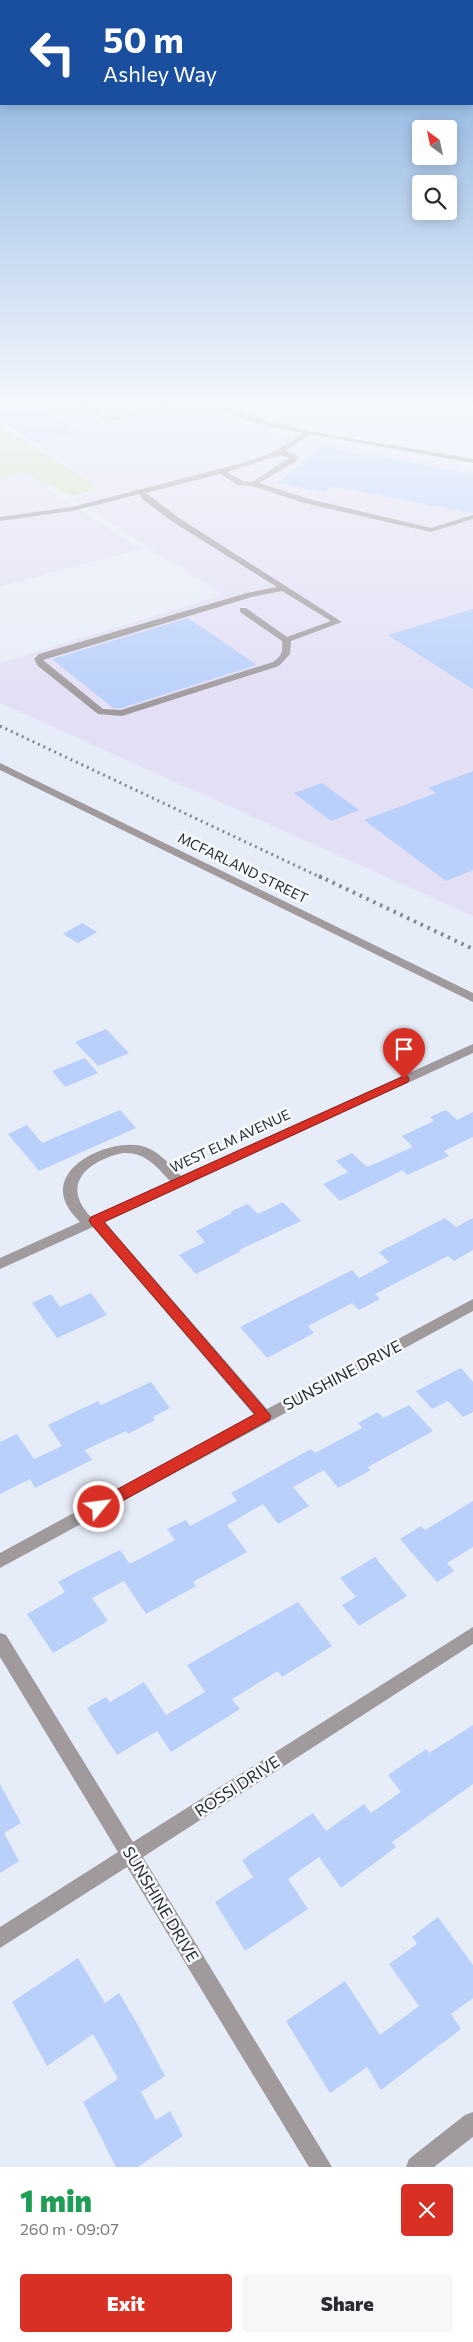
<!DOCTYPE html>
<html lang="en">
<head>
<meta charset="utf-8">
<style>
	body { margin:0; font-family:Commissioner,sans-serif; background:#f7f7f7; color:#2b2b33; height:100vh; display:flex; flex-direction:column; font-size:19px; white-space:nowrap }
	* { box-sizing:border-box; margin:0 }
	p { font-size:16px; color:#7c7c81 }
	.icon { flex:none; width:28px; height:28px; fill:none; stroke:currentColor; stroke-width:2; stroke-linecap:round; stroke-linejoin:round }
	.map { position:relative; height:2167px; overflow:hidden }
	.details { display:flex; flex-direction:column; background:#fff; flex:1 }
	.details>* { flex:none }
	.top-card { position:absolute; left:0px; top:0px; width:474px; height:105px; box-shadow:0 2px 12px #0003; background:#1a4fa0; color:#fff; overflow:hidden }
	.needle { width:32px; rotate:327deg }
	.tools { position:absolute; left:412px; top:120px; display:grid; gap:10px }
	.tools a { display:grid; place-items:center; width:45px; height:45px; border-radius:5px; background:#fff; box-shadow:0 2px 12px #0003; font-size:25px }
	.pin { position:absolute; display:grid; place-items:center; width:42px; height:42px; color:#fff; margin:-51px -21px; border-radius:50% 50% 50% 0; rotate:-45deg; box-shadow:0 0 5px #0007 }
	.pin .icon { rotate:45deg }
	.me { position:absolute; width:55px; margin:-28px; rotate:61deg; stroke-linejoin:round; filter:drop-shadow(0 0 4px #0008) }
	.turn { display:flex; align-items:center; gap:18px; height:105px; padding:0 20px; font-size:22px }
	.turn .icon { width:65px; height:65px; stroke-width:2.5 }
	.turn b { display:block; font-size:35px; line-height:42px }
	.round { display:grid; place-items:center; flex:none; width:52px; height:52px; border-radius:5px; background:#f7f7f7 }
	.headline { display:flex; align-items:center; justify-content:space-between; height:85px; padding:0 20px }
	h1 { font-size:30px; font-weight:800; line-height:38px; color:#1e9e55 }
	.primary-button { display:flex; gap:10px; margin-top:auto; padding:10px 20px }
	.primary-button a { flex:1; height:58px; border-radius:5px; background:#d93025; color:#fff; font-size:20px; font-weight:800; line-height:58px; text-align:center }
	.primary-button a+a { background:#f7f7f7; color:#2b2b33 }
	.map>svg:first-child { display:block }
	.industrial { fill:#e3dff5 }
	.green { fill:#d7e0b6 }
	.building { fill:#b9d0fb }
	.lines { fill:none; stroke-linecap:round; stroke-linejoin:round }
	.minor { fill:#a09a9d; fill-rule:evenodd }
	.rail-far1 { stroke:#82868d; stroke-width:3; stroke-dasharray:2 4; stroke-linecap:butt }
	.rail { stroke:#82868d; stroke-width:4; stroke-dasharray:2.5 5; stroke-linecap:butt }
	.route { fill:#d93025; stroke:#8d1f18 }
	.labels { text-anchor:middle; stroke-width:5; stroke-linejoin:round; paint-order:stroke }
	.street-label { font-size:14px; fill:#2b2d31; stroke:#f7faff }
	.near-street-label { font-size:16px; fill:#2b2d31; stroke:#f7faff }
</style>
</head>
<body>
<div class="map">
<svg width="473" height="2167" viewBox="0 0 473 2167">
	<rect width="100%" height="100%" fill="#e7edf8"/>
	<g class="industrial">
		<path d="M 0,405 L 201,405 L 216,413 L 278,433 L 473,469 L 473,916 L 0,703 L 0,663 L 223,595 L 74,500 L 98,488 L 0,419 Z"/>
		<path d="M 25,473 L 141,549 L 0,586 L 0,479 Z"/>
	</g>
	<path class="green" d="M 0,425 L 99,488 L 71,497 L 25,473 L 0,479 Z"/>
	<g class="building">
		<path d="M 0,405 L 34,405 L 79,433 L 37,443 L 0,419 Z"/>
		<path d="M 323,447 L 473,474 L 473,513 L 330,486 L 323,492 L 277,483 Z"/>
		<path d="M 473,609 L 473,689 L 388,635 Z"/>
		<path d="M 188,618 L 257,665 L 121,708 L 113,708 L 52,659 Z"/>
		<path d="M 473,771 L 473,870 L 446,881 L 364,820 L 436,793 L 428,788 Z"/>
		<path d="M 322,783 L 359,810 L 331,821 L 294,793 Z"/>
		<path d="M 82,923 L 97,932 L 78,943 L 63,934 Z"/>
		<path d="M 106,1029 L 129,1053 L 98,1066 L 75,1042 Z"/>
		<path d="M 85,1058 L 98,1073 L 65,1087 L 52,1071 Z"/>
		<path d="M 120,1110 L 136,1128 L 39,1171 L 8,1134 L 27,1125 L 42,1143 Z"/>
		<path d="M 446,1110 L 457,1120 L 473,1112 L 473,1137 L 444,1151 L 449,1156 L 407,1175 L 403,1170 L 340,1201 L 323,1184 L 348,1172 L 336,1161 L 352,1153 L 367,1167 L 413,1147 L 402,1136 L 434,1121 L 430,1117 Z"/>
		<path d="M 283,1202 L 301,1221 L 239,1250 L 241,1251 L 196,1274 L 179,1255 L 205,1242 L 196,1231 L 232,1213 L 231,1211 L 248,1204 L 258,1214 Z"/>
		<path d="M 445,1218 L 456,1227 L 473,1218 L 473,1250 L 454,1261 L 448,1256 L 375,1294 L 380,1299 L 359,1310 L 352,1303 L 308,1326 L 314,1333 L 267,1358 L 240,1327 L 352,1270 L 359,1278 L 389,1262 L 379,1252 Z"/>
		<path d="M 91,1293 L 107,1315 L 57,1338 L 32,1303 L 51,1294 L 60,1307 Z"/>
		<path d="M 461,1368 L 473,1382 L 473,1412 L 463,1417 L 448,1401 L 432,1409 L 416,1391 Z"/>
		<path d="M 151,1382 L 170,1408 L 153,1417 L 155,1420 L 128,1434 L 126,1431 L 85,1450 L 92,1460 L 35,1488 L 30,1479 L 0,1494 L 0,1442 L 17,1434 L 34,1459 L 62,1446 L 48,1425 L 98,1401 L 101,1405 Z"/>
		<path d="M 409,1405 L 433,1431 L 368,1467 L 371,1470 L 338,1488 L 324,1470 L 293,1487 L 309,1506 L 278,1524 L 263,1504 L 227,1525 L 247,1552 L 193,1582 L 196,1586 L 146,1614 L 124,1581 L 92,1598 L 108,1621 L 53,1653 L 27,1614 L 65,1592 L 58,1582 L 84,1568 L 120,1550 L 130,1564 L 175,1540 L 167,1529 L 186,1520 L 190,1526 L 237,1501 L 231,1493 L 311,1449 L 315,1453 L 362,1428 L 358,1423 L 378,1412 L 383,1418 Z"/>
		<path d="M 473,1501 L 473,1547 L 447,1563 L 454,1571 L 437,1582 L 400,1539 L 421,1526 L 425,1530 Z"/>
		<path d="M 375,1557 L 407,1596 L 359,1626 L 342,1605 L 356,1597 L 340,1578 Z"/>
		<path d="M 298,1602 L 332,1646 L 282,1677 L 278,1671 L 232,1699 L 240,1709 L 171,1752 L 157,1731 L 117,1755 L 87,1708 L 106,1697 L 110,1702 L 144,1682 L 166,1715 L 205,1692 L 187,1665 Z"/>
		<path d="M 473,1725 L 473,1784 L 392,1842 L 396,1847 L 341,1888 L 319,1857 L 288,1879 L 308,1909 L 245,1951 L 215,1902 L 253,1877 L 242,1860 L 313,1813 L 326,1831 L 364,1804 L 371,1813 L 401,1792 L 388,1775 L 426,1749 L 429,1753 Z"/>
		<path d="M 0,1784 L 21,1823 L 4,1833 L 19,1861 L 0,1873 Z"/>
		<path d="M 438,1917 L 473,1965 L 473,1998 L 451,2014 L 461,2029 L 381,2090 L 367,2067 L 330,2093 L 286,2021 L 345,1981 L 380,2035 L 419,2006 L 389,1964 L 417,1944 L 412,1937 Z"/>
		<path d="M 78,1958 L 105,2003 L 119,1993 L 139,2027 L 165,2076 L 141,2092 L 156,2120 L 170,2111 L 183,2136 L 138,2167 L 116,2167 L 83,2102 L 118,2079 L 93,2034 L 47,2066 L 12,2002 Z"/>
	</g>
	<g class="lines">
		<g class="minor">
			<path d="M 78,405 L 86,405 L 107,418 L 168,405 L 182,405 L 106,422 Z"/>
			<path d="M 216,405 C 233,405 258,420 277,424 C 342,439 408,447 473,459 L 473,463 L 310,434 L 285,451 L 298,456 L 298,460 L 259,483 L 309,499 L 431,528 L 473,515 L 473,519 L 431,532 L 304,503 L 252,486 L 238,485 L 220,474 L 146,493 L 179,518 L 342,622 L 291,641 L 290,654 L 279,666 L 122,716 L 98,714 L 38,666 L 34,659 L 39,654 L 247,593 L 277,587 L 173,522 L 143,500 L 140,494 L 72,511 L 0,521 L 0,517 L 72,507 L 243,463 L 272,453 L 303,433 C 274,428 240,423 216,405 ZM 280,455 L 289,458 L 252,482 L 243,481 L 227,472 ZM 282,591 L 331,621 L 287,637 L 246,608 L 240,608 L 240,612 L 282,641 C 283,651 282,656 273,662 L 121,710 L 103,709 L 43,660 L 252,597 Z"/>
			<path d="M 0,763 L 473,993 L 473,1002 L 0,770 Z"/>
			<path d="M 473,1044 L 473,1053 L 105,1222 L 267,1409 L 473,1299 L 473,1311 L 0,1568 L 0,1553 L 254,1415 L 93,1227 L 0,1269 L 0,1258 L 80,1222 C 71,1213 62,1202 63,1188 C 66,1157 120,1138 145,1147 C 160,1152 170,1165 181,1176 ZM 123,1153 C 145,1152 156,1166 170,1181 L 91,1217 C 59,1184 89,1160 123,1153 Z"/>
			<path d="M 473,1627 L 473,1644 L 143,1857 L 332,2167 L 309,2167 L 127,1867 L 0,1948 L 0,1927 L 118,1852 L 0,1657 L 0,1633 L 6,1635 L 133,1842 Z"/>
			<path d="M 473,2112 L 473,2137 L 434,2167 L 406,2167 L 409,2159 L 465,2115 Z"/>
		</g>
		<path class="rail-far1" d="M 0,726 L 322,878"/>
		<path class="rail" d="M 319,876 L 473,949"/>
	</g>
	<linearGradient id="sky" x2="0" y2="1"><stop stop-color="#7daadd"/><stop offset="0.57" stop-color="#f4f7fc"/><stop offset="1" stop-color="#f4f7fc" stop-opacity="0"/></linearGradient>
	<rect width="473" height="709" fill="url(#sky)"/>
	<path class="route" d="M 404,1076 L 408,1077 L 409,1079 L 408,1082 L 104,1222 L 271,1416 L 269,1420 L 104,1511 L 99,1513 L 94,1511 L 92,1507 L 94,1502 L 255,1414 L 91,1224 L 89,1220 L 91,1217 Z"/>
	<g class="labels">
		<g class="street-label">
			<text transform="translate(243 868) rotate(26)" y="5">MCFARLAND STREET</text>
			<text transform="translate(230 1141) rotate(-25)" y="5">WEST ELM AVENUE</text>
		</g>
		<g class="near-street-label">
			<text transform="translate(342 1375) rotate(-28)" y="6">SUNSHINE DRIVE</text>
			<text transform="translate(237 1786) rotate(-33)" y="6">ROSSI DRIVE</text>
			<text transform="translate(161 1904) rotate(59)" y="6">SUNSHINE DRIVE</text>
		</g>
	</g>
</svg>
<div class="tools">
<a><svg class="needle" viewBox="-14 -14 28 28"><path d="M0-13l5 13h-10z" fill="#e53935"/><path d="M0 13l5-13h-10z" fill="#7c7c81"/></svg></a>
<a><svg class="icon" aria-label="search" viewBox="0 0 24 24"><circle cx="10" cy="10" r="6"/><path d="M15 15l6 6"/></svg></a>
</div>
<div class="pin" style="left:404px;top:1079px;background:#d93025"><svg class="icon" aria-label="arrive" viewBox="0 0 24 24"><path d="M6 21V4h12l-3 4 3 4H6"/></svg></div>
<svg class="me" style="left:99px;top:1507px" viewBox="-20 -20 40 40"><circle r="17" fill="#d93025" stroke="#fff" stroke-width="3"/><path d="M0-11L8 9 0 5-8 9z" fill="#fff"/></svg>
<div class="top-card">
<div class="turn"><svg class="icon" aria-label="left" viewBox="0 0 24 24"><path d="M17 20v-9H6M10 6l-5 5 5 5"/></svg><div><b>50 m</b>Ashley Way</div></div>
</div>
</div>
<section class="details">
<div class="headline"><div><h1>1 min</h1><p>260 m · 09:07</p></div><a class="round" style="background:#d93025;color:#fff"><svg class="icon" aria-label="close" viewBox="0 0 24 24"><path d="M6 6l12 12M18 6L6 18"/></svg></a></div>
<div class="primary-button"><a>Exit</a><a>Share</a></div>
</section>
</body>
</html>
